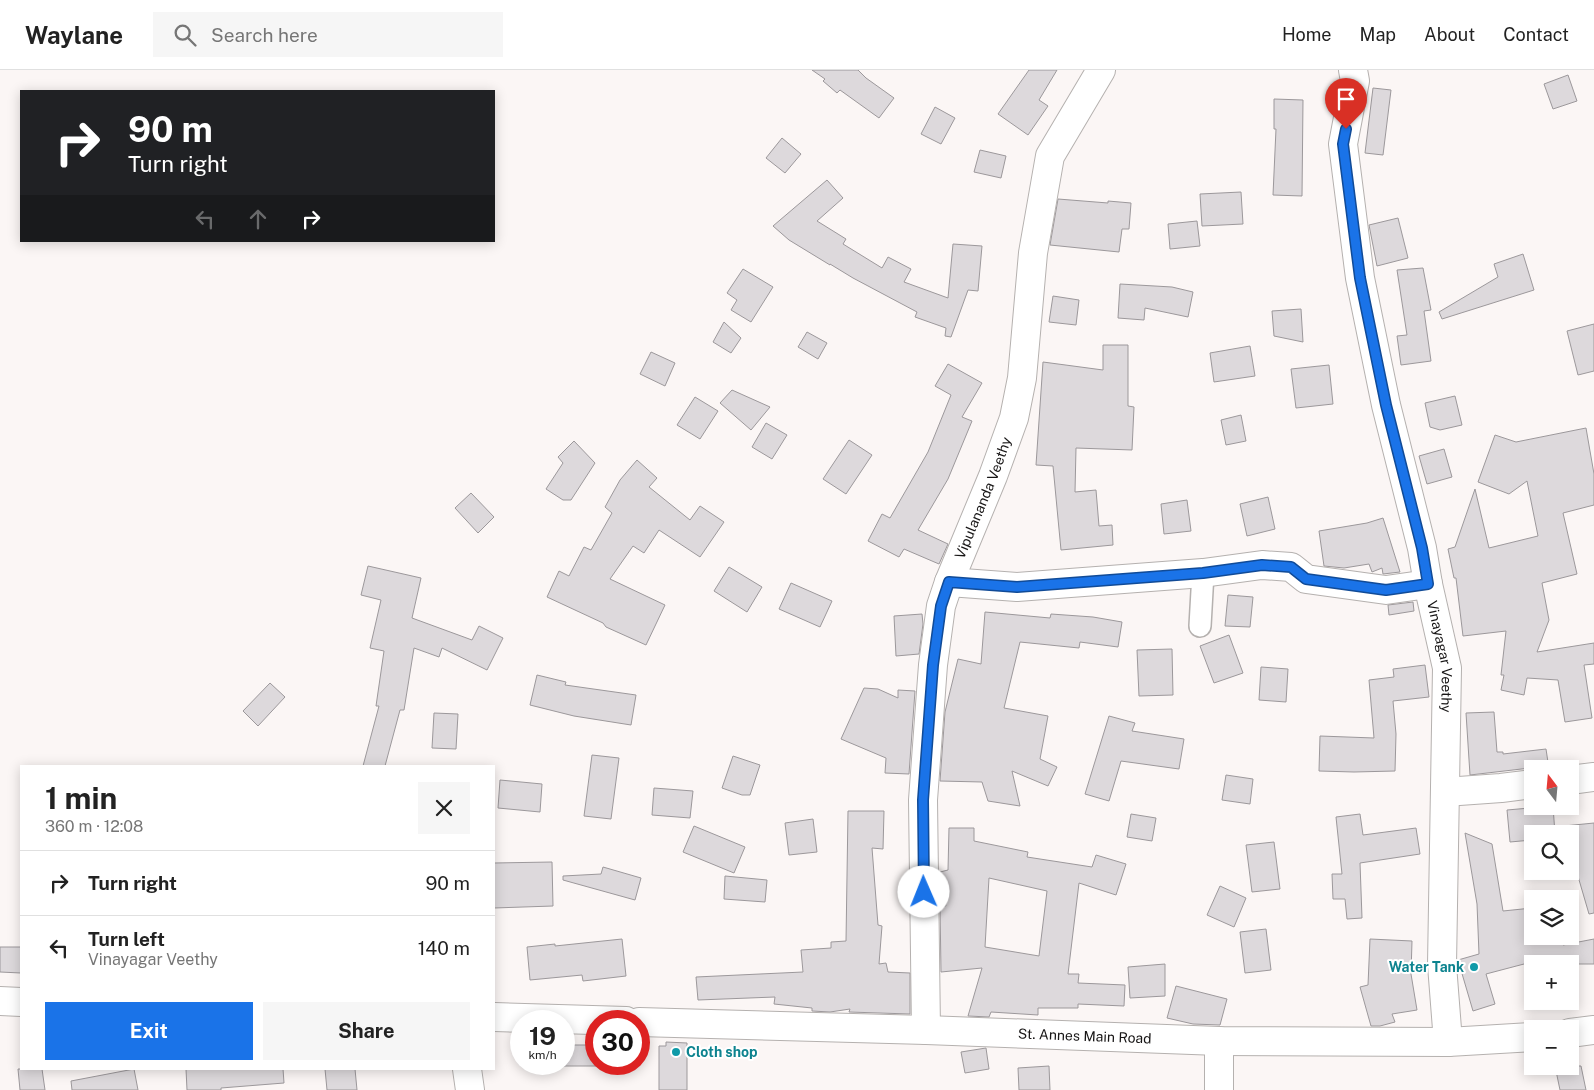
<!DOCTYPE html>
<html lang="en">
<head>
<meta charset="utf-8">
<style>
	body { margin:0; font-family:"Public Sans",sans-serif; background:#f6f6f6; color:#222; height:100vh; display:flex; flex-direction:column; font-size:19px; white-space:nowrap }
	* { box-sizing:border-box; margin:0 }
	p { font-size:16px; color:#767676 }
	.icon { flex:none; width:28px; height:28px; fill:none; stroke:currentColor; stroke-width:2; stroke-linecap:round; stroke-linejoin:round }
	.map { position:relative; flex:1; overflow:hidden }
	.side { position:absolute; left:20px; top:695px; width:475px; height:305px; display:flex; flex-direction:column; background:#fff; border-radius:0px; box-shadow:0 2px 12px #0003 }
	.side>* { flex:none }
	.hud { position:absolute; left:20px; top:20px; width:475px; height:152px; border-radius:0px; box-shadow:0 2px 12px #0003; background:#202124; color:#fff; overflow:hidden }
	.needle { width:32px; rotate:344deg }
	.tools { position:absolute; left:1524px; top:690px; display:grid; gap:10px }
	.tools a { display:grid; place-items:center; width:55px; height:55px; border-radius:0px; background:#fff; box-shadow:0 2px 12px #0003; font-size:25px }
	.speed { position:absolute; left:510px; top:940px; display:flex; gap:10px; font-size:25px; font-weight:700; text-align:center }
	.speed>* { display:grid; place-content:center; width:65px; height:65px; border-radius:50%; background:#fff; box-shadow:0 2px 12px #0003; line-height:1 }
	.speed small { font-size:12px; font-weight:400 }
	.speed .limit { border:8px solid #d22; background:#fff; color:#111 }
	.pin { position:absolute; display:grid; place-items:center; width:42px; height:42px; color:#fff; margin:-51px -21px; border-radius:50% 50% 50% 0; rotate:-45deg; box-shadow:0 0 5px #0007 }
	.pin .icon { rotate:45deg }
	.me { position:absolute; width:55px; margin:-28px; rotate:359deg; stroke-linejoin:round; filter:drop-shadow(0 0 4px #0008) }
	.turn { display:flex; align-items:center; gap:18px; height:105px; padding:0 25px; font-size:22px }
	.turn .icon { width:65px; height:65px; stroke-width:2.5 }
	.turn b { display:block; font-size:35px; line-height:42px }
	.lanes { display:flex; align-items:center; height:48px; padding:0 25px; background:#0003; justify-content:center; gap:25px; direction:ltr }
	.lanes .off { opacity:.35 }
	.round { display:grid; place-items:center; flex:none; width:52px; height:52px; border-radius:0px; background:#f6f6f6 }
	.head { display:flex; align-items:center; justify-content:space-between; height:85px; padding:0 25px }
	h1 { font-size:30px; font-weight:700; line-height:38px }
	.cta { display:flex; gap:10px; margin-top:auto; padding:10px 25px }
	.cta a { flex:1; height:58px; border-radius:0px; background:#1a73e8; color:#fff; font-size:20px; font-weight:700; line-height:58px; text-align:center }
	.cta a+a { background:#f6f6f6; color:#222 }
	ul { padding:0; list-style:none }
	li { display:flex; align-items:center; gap:15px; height:65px; padding:0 25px; border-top:1px solid #e0e0e0 }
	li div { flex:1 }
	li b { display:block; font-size:19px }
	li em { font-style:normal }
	header { display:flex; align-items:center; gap:30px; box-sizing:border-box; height:70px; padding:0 25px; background:#fff; border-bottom:1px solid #e0e0e0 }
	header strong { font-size:24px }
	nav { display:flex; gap:28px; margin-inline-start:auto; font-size:18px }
	.search { width:350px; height:45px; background:#f6f6f6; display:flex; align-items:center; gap:12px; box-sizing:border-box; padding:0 18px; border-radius:0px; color:#767676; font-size:19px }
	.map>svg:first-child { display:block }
	.building { fill:#ddd9dc; stroke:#9c989b; fill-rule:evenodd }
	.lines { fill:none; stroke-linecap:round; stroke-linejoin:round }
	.pedestrian-casing { stroke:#b5b1af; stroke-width:24 }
	.minor-casing { stroke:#b5b1af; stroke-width:30 }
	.tertiary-casing { stroke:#b5b1af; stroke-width:30 }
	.pedestrian { stroke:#fff; stroke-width:21 }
	.minor { stroke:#fff; stroke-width:28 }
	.tertiary { stroke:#fff; stroke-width:28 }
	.route-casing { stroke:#114b97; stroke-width:12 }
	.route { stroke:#1a73e8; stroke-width:9 }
	.culture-dot { fill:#0f9aa8; stroke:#fff; stroke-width:2 }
	.labels { text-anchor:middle; stroke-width:4; stroke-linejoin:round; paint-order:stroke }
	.street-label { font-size:14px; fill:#171515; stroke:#fff }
	.culture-label { font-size:14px; font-weight:bold; fill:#0d838f; stroke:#fff; text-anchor:end }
</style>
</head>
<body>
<header>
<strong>Waylane</strong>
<div class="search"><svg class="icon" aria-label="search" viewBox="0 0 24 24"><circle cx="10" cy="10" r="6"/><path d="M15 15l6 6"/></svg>Search here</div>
<nav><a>Home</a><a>Map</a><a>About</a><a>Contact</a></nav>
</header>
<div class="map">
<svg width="1594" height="1020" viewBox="0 0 1594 1020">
	<rect width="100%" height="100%" fill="#fbf6f5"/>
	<g class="building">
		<path d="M 812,0 L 858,0 L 866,8 L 894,28 L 879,48 L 840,20 L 837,23 L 823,11 L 825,9 Z"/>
		<path d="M 1029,0 L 1057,0 L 1039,30 L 1048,36 L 1028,65 L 998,44 Z"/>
		<path d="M 1568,5 L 1577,31 L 1553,39 L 1544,14 Z"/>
		<path d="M 1373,18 L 1391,20 L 1383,85 L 1365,83 Z"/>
		<path d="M 1274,29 L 1303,30 L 1302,126 L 1273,125 L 1276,59 L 1274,59 Z"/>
		<path d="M 935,37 L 955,48 L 941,74 L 921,64 Z"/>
		<path d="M 782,68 L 801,84 L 785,103 L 766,88 Z"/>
		<path d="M 980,80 L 1006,86 L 1001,108 L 974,102 Z"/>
		<path d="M 827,110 L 843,128 L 817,151 L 846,169 L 843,174 L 882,198 L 888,187 L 911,199 L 904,212 L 948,228 L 953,174 L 982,176 L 978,221 L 968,220 L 951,267 L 945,266 L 946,258 L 915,247 L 917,242 L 853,208 L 830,194 L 830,195 L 789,170 L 773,156 Z"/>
		<path d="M 1241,122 L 1243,154 L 1202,156 L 1200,124 Z"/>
		<path d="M 1058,129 L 1108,133 L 1108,131 L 1131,133 L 1129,159 L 1122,159 L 1119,182 L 1050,175 Z"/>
		<path d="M 1398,148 L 1408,188 L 1377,196 L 1369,155 Z"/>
		<path d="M 1197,151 L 1200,176 L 1170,179 L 1168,154 Z"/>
		<path d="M 1523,184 L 1534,220 L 1442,249 L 1439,242 L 1498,207 L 1494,194 Z"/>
		<path d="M 1423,198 L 1431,240 L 1424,241 L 1431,291 L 1401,295 L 1397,266 L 1407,265 L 1397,200 Z"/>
		<path d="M 743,199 L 773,217 L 751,252 L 731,240 L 737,230 L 727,223 Z"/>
		<path d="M 1120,214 L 1172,217 L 1193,222 L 1188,247 L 1145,238 L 1144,250 L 1118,248 Z"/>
		<path d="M 1053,226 L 1079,230 L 1076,255 L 1049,252 Z"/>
		<path d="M 1301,239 L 1303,272 L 1274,266 L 1272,241 Z"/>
		<path d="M 724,252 L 741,268 L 731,283 L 713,272 Z"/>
		<path d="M 1594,254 L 1594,301 L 1578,305 L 1567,261 Z"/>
		<path d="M 807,262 L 827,273 L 818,289 L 798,277 Z"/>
		<path d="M 1103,275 L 1128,275 L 1128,336 L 1134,337 L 1132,380 L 1076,378 L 1075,422 L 1096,420 L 1099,456 L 1112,455 L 1113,475 L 1061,480 L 1053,396 L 1036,395 L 1043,292 L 1103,300 Z"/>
		<path d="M 1250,276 L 1255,306 L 1214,312 L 1210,283 Z"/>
		<path d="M 651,282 L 675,293 L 665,316 L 640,304 Z"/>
		<path d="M 948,294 L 982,313 L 962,347 L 972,351 L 948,409 L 918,460 L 948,474 L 939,494 L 904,479 L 899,487 L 868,471 L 882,444 L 890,448 L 928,382 L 951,325 L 935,316 Z"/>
		<path d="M 1329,295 L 1333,334 L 1296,338 L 1291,299 Z"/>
		<path d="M 732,320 L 770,337 L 751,360 L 720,333 Z"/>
		<path d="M 1455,326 L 1462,355 L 1440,360 L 1430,357 L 1425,333 Z"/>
		<path d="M 695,327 L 718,341 L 700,369 L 677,355 Z"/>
		<path d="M 1241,345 L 1246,371 L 1226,375 L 1221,350 Z"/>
		<path d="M 766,353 L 787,365 L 772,389 L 752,377 Z"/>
		<path d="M 1586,358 L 1594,404 L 1594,435 L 1563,443 L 1577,504 L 1542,513 L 1549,550 L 1537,582 L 1594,573 L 1594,594 L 1584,595 L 1592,648 L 1565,652 L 1558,610 L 1527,608 L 1524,625 L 1501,620 L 1504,605 L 1501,605 L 1506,561 L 1463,566 L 1456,508 L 1454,508 L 1448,479 L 1455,477 L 1475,419 L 1489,478 L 1538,466 L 1527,411 L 1509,424 L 1478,412 L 1495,365 L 1516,372 Z"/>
		<path d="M 849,370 L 872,385 L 846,424 L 823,409 Z"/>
		<path d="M 574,371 L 595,393 L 571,430 L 563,430 L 546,419 L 563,393 L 558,387 Z"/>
		<path d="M 1444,379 L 1452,407 L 1427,414 L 1419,386 Z"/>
		<path d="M 637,390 L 657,408 L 649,417 L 690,450 L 700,436 L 724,452 L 700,487 L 659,460 L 644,483 L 633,476 L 610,509 L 665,535 L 646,575 L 606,557 L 603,553 L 547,527 L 559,501 L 569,506 L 584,477 L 591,480 L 612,443 L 605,437 L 620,410 Z"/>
		<path d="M 471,423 L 494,447 L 478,463 L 455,438 Z"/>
		<path d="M 1268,427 L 1275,459 L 1247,466 L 1240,434 Z"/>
		<path d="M 1187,430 L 1191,461 L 1164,464 L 1161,434 Z"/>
		<path d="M 1383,448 L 1400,502 L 1383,504 L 1382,498 L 1372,502 L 1369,494 L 1344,498 L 1324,496 L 1319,461 L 1367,453 Z"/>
		<path d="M 368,496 L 421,508 L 412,548 L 472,570 L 479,556 L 503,568 L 487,600 L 442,578 L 439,587 L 414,578 L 404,640 L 400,640 L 385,696 L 363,696 L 379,636 L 376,636 L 384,581 L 370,578 L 381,530 L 361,525 Z"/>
		<path d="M 729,497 L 762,517 L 747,542 L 714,521 Z"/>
		<path d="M 791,513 L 832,531 L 820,557 L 779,539 Z"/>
		<path d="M 1228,525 L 1253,527 L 1250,557 L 1225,556 Z"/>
		<path d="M 1413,532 L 1414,541 L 1389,545 L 1388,535 Z"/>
		<path d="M 985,542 L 1050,548 L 1051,544 L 1093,547 L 1122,552 L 1118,577 L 1080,572 L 1079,578 L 1020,572 L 1004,638 L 1048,646 L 1040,689 L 1057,697 L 1048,716 L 1012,701 L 1020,736 L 988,731 L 982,712 L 940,711 L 945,642 L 958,589 L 981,594 Z"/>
		<path d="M 922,544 L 923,554 L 919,584 L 896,586 L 894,546 Z"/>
		<path d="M 1229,565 L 1243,603 L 1214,613 L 1200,576 Z"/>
		<path d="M 1172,579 L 1173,625 L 1139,626 L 1137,580 Z"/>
		<path d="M 1425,595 L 1429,627 L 1393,631 L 1396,664 L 1395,701 L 1354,702 L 1319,701 L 1320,666 L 1374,668 L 1369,610 L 1394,607 L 1393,599 Z"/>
		<path d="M 1261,597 L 1288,599 L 1286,632 L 1259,630 Z"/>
		<path d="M 537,605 L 566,612 L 565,615 L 636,625 L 631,655 L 574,646 L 530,635 Z"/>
		<path d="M 270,613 L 285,627 L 258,656 L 243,641 Z"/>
		<path d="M 864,618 L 878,619 L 898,628 L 898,620 L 915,621 L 909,704 L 885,703 L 886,688 L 841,669 Z"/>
		<path d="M 1494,642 L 1497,682 L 1503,682 L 1503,684 L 1546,679 L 1549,699 L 1530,698 L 1470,705 L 1466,643 Z"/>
		<path d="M 434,643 L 458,644 L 456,679 L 432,678 Z"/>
		<path d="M 1109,646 L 1135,653 L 1132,661 L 1184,669 L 1179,699 L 1121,691 L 1109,731 L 1085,724 Z"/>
		<path d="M 592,685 L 619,688 L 611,749 L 584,746 Z"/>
		<path d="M 733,686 L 760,695 L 750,725 L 742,725 L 722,718 Z"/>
		<path d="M 1226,705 L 1253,709 L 1250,734 L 1222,730 Z"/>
		<path d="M 500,710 L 542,714 L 540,742 L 498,738 Z"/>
		<path d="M 654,718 L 693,721 L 690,748 L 652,745 Z"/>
		<path d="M 1553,736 L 1555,764 L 1532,764 L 1532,770 L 1510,772 L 1507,740 Z"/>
		<path d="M 848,741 L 884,741 L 883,779 L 872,778 L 878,855 L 882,856 L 879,894 L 886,893 L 888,902 L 910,903 L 910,944 L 849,942 L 850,939 L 830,942 L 812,941 L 812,938 L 774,934 L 775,927 L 698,930 L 696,907 L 803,902 L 801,880 L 831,878 L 831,872 L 846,871 Z"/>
		<path d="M 1131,744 L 1156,748 L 1152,771 L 1127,767 Z"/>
		<path d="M 1360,744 L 1363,765 L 1416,758 L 1420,784 L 1360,793 L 1362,848 L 1347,849 L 1345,829 L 1333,829 L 1332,804 L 1342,804 L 1336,747 Z"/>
		<path d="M 813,749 L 817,782 L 789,785 L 785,753 Z"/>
		<path d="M 1594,753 L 1594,843 L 1589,844 L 1570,779 L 1570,764 L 1566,764 L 1564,756 Z"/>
		<path d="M 694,756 L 745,777 L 734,803 L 683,782 Z"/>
		<path d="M 949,758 L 974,758 L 974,771 L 1028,782 L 1027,787 L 1092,797 L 1096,785 L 1126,794 L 1116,825 L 1079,813 L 1068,904 L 1079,904 L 1078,913 L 1125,915 L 1124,936 L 1078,934 L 1078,938 L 1038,938 L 1038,945 L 991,942 L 989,947 L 968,946 L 982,898 L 941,902 L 940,836 L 946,836 L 940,802 L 948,800 ZM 989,808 L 1047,821 L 1039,886 L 985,877 Z"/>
		<path d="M 1465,763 L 1492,774 L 1503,841 L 1532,838 L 1532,866 L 1562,866 L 1563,875 L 1594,869 L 1594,894 L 1524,894 L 1486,904 L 1495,934 L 1473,941 L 1458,890 L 1479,884 L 1477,834 Z"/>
		<path d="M 1274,772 L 1280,819 L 1252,822 L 1246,775 Z"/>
		<path d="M 552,792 L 553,836 L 494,838 L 494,793 Z"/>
		<path d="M 603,797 L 641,808 L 635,830 L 563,810 L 563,806 L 601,804 Z"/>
		<path d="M 725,806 L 767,810 L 765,832 L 724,829 Z"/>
		<path d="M 1220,816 L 1246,828 L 1234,857 L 1207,845 Z"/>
		<path d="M 1266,859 L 1271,900 L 1245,903 L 1240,862 Z"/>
		<path d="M 622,869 L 626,906 L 583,911 L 582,905 L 530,910 L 527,877 L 555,874 L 555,876 Z"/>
		<path d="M 1370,869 L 1412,871 L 1411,904 L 1417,940 L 1392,944 L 1395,952 L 1380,956 L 1371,956 L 1360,917 L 1368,915 Z"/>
		<path d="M 0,877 L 21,877 L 21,903 L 0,902 Z"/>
		<path d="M 1165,894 L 1165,926 L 1130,928 L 1128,897 Z"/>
		<path d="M 1176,916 L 1227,929 L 1220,955 L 1193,954 L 1167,948 Z"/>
		<path d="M 666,972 L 687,973 L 687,1020 L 659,1020 L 659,976 L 666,976 Z"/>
		<rect x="564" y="975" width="32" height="21"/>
		<path d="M 986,978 L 989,999 L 965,1003 L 961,982 Z"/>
		<path d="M 1049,996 L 1050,1020 L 1019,1020 L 1018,998 Z"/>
		<path d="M 1555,996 L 1581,996 L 1586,1020 L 1560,1020 Z"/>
		<path d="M 18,999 L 42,999 L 45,1020 L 20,1020 Z"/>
		<path d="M 134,999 L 138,1020 L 72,1020 L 71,1011 Z"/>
		<path d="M 186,999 L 283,999 L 284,1013 L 221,1018 L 221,1020 L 187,1020 Z"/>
		<path d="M 325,999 L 355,999 L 357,1020 L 327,1020 Z"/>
	</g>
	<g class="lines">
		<defs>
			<path id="pedestrian" d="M 1200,556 L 1203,503"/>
			<g id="minor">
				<path id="s1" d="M 1353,0 L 1355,11 L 1343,74 L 1360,208 L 1386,335 L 1422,478 L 1428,514 L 1447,598 L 1442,895 L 1448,972"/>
				<path d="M 949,512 L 1017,517 L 1203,503 L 1262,495 L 1291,497 L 1306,509 L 1386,520 L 1428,514"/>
				<path d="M 1570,710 L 1594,707"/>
				<path d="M 1445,722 L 1501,718 L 1532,714"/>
				<path id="s2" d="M 926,960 L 923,730 L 933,595 L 941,536 L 949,512 L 993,406 L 1014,348 L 1022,308 L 1033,183 L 1050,86 L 1101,0"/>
				<path d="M 467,999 L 470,1020"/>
				<path d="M 1219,1020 L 1219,971"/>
			</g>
			<g id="tertiary">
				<path d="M 0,931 L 21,932"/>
				<path d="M 494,947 L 626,951"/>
				<path id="s3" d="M 639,952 L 926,960 L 1219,971 L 1448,972 L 1532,967"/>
				<path d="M 1570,963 L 1594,960"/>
			</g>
		</defs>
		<use href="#pedestrian" class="pedestrian-casing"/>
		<use href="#minor" class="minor-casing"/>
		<use href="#tertiary" class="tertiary-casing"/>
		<use href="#pedestrian" class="pedestrian"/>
		<use href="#minor" class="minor"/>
		<use href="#tertiary" class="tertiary"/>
	</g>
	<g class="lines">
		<defs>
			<path id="route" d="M 924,822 L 923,730 L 933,595 L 941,536 L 949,512 L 1017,517 L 1203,503 L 1262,495 L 1291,497 L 1306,509 L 1386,520 L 1428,514 L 1422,478 L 1386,335 L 1360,208 L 1343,74 L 1346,59"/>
		</defs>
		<use href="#route" class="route-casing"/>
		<use href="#route" class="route"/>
	</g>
	<g class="culture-dot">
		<circle cx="1474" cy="897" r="5"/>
		<circle cx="676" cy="982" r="5"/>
	</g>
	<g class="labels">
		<g class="street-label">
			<text dy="5" stroke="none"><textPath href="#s2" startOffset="541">Vipulananda Veethy</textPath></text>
			<text dy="5" stroke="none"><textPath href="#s1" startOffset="598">Vinayagar Veethy</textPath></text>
			<text dy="5" stroke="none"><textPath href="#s3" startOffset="446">St. Annes Main Road</textPath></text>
		</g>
		<g class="culture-label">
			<text x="1464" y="902">Water Tank</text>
			<text x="686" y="987" text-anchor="start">Cloth shop</text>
		</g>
	</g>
</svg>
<div class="tools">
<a><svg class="needle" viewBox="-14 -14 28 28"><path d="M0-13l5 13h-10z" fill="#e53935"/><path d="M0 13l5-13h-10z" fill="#767676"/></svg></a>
<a><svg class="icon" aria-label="search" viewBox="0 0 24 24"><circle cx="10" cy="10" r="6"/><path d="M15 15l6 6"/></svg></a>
<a><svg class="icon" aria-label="layers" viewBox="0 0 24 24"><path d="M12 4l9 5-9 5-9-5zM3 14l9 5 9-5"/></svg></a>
<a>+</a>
<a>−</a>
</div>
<div class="speed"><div>19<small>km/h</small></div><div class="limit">30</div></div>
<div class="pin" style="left:1346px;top:59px;background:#d93025"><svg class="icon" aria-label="arrive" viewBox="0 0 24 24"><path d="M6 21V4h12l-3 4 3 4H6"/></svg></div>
<svg class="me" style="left:924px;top:822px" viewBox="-20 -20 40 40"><circle r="19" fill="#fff"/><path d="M0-13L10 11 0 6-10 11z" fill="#1a73e8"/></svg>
<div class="hud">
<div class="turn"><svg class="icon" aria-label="right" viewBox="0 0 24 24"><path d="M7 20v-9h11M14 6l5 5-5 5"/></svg><div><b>90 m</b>Turn right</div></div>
<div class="lanes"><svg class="icon off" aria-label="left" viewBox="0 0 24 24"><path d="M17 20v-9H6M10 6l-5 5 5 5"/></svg><svg class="icon off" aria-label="ahead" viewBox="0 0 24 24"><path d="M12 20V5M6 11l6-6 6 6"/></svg><svg class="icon" aria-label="right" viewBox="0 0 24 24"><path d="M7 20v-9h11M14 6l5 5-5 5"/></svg></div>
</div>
<section class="side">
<div class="head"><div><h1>1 min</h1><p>360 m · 12:08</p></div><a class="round"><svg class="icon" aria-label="close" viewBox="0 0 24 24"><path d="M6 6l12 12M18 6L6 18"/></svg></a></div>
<ul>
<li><svg class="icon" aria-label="right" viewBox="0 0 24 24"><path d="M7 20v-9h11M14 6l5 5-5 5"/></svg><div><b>Turn right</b></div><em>90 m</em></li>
<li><svg class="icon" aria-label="left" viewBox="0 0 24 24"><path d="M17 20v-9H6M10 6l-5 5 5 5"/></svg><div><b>Turn left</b><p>Vinayagar Veethy</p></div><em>140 m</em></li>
</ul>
<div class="cta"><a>Exit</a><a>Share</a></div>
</section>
</div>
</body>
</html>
